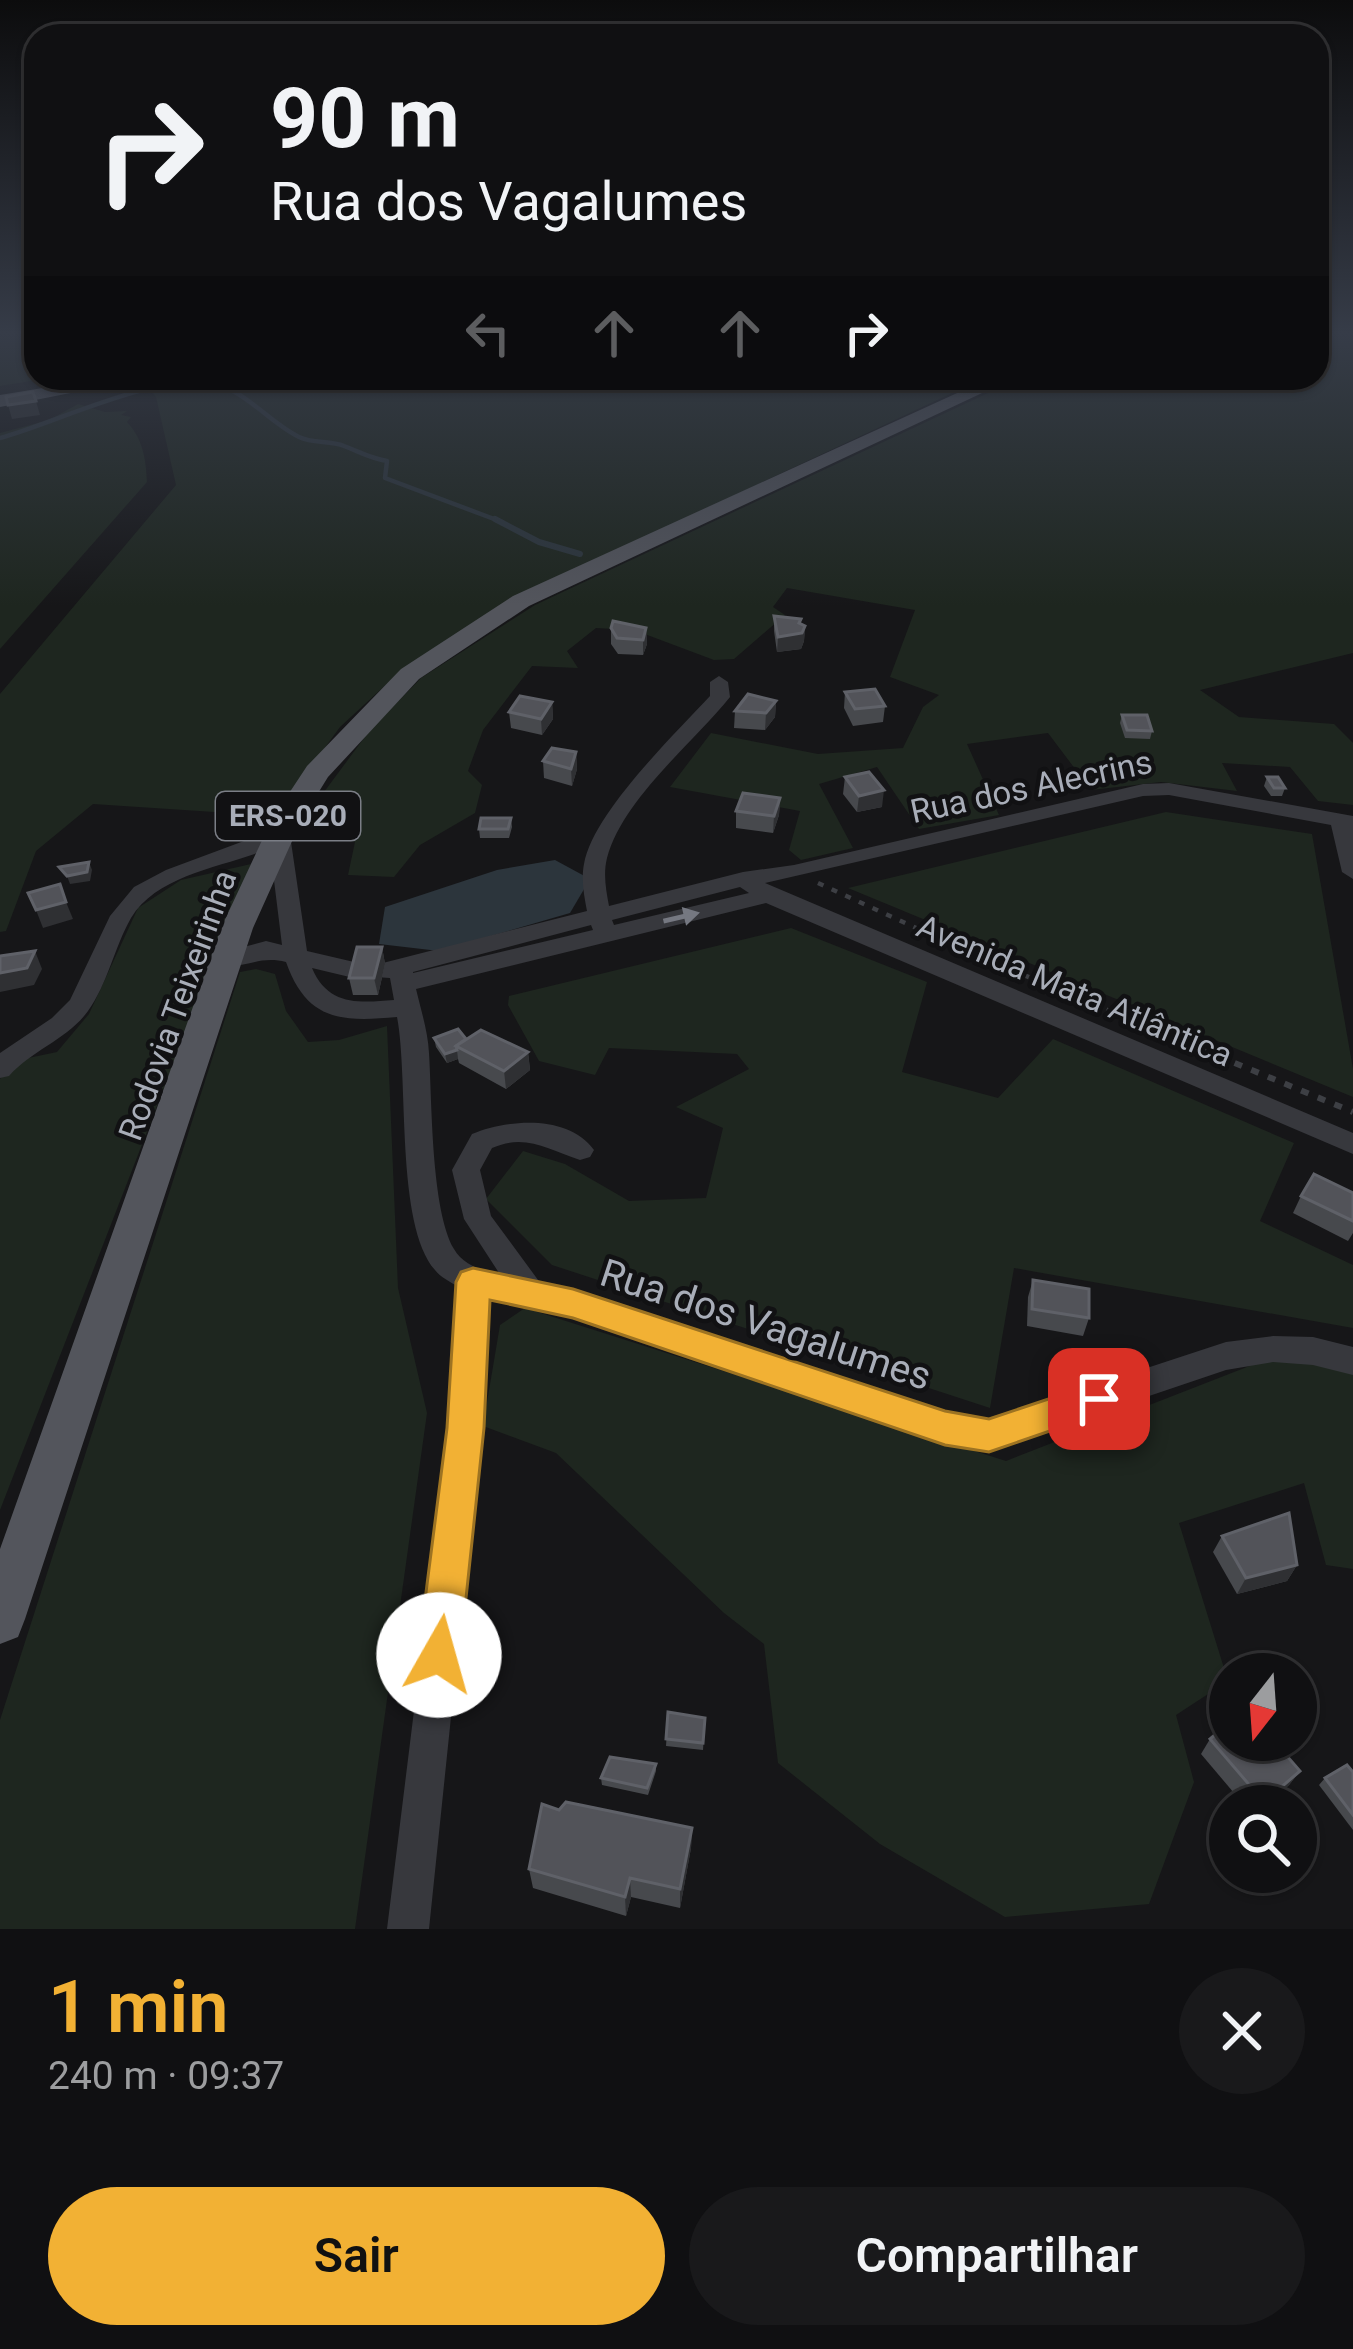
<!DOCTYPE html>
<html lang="pt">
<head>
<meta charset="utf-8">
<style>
	body { margin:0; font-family:Roboto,sans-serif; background:#19191b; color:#f1f3f6; height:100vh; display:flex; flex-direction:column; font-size:45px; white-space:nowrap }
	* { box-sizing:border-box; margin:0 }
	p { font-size:39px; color:#9c9d9f }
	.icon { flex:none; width:66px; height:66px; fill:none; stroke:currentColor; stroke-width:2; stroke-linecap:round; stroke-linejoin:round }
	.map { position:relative; height:1929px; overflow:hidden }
	.details { display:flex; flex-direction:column; background:#101012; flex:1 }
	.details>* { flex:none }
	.hud { position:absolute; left:24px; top:24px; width:1305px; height:366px; border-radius:36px; box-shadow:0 3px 9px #0004,0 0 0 3px #303032; background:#101012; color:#f1f3f6; overflow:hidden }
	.needle { width:78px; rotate:197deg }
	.fabs { position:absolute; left:1209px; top:1653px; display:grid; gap:24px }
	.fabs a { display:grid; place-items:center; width:108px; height:108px; border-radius:50%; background:#101012; box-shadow:0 3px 9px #0004,0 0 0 3px #303032; font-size:60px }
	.pin { position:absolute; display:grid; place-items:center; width:102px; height:102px; color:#fff; margin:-51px; border-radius:24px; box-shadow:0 6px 18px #0006 }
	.me { position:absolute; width:132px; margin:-66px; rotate:7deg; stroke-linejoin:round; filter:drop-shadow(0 0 9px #0008) }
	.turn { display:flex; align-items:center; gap:42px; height:252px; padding:0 48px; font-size:54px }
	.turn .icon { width:156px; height:156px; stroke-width:2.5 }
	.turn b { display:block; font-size:84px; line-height:102px }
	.lanes { display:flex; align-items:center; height:114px; padding:0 48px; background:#0003; justify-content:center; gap:60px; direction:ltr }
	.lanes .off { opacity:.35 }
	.round { display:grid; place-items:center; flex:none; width:126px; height:126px; border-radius:63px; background:#19191b }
	.head { display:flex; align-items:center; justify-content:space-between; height:204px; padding:0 48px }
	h1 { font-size:72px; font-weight:600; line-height:90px; color:#f2b134 }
	.cta { display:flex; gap:24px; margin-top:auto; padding:24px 48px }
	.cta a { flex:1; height:138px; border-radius:72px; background:#f2b134; color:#111; font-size:48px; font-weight:600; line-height:138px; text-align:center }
	.cta a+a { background:#19191b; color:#f1f3f6 }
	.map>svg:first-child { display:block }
	.green { fill:#1e261f }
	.water { fill:#2c353c }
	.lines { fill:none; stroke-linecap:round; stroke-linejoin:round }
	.stream-far1 { stroke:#2c353c; stroke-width:4.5 }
	.stream { stroke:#2c353c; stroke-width:6 }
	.path-far1 { stroke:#3d3f44; stroke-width:4.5; stroke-dasharray:6 9; stroke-linecap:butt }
	.path { stroke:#3d3f44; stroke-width:6; stroke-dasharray:8 10; stroke-linecap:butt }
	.minor { fill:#37383d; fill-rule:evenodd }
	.major { fill:#53555c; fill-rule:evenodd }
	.wall { fill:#47494d }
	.shaded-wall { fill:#2f3033 }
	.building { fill:#525359; stroke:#5f6168; stroke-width:3 }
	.oneway { fill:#757881 }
	.route { fill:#f2b134; stroke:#9d7322; stroke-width:3 }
	.labels { text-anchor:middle; stroke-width:9; stroke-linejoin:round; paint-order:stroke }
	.shield { fill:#111113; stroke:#7b7e86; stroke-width:3 }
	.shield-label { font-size:30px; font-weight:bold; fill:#a8adb8 }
	.street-label { font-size:33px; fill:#a8adb8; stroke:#111113 }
	.near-street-label { font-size:39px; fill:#a8adb8; stroke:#111113 }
</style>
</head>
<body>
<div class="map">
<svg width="1353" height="1929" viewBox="0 0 1353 1929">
	<rect width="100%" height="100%" fill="#161618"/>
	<g class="green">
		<path d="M 0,336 L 36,336 L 36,378 L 50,378 L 0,386 Z"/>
		<path d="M 1317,336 L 1353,336 L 1353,653 L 1200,690 L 1239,717 L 1334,724 L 1353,743 L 1353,805 L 1318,801 L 1290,767 L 1222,763 L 1237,791 L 1161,782 L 1091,790 L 1048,733 L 967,744 L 999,815 L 919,829 L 877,767 L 819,784 L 853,848 L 801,860 L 789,850 L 800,811 L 670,787 L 711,733 L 818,754 L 903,748 L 923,707 L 939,695 L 890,677 L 915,610 L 787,588 L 773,607 L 785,615 L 734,659 L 714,660 L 634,630 L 596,628 L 567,651 L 578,668 L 532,666 L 483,730 L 468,771 L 482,785 L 475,813 L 420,845 L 394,877 L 348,875 L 355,842 L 316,832 L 304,819 L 370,730 L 421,678 L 535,605 L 1020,378 L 1317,378 Z"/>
		<path d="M 190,378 L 984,378 L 518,597 L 403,669 L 340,727 L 275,816 L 93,804 L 36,851 L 6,931 L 0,932 L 0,694 L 176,485 L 156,397 L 147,386 Z"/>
		<path d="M 78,404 L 105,412 L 127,411 L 121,415 L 131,417 L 127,422 C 143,439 146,459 147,482 L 0,649 L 0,433 L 49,420 Z"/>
		<path d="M 1166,812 L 1312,834 L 1353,1069 L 1353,1097 L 848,888 Z"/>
		<path d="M 251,864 L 0,1510 L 0,1079 L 14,1061 L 57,1052 L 89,1014 L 138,908 L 181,880 Z"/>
		<path d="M 791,928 L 927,982 L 902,1072 L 998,1098 L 1053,1039 L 1294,1143 L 1260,1221 L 1353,1265 L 1353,1328 L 1014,1268 L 990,1408 L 552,1265 L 486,1199 L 523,1151 L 565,1164 L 629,1201 L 706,1198 L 723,1128 L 676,1107 L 749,1069 L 737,1054 L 609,1048 L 595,1075 L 539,1061 L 508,1005 L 509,996 Z"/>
		<path d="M 256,969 L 275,974 L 286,1011 L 308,1042 L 339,1040 L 387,1026 L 398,1288 L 427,1413 L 355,1929 L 0,1929 L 0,1720 L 240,972 Z"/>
		<path d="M 525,1308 L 1006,1461 L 1278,1355 L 1353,1371 L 1353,1569 L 1326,1565 L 1304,1483 L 1179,1523 L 1228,1681 L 1176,1715 L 1194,1782 L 1149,1904 L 1005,1917 L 880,1844 L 778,1763 L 764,1644 L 724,1613 L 556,1453 L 483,1426 L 500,1325 Z"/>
	</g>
	<path class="water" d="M 555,860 L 590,879 L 570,913 L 439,951 L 379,944 L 385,907 L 497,870 Z"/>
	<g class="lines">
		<path class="stream-far1" d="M 0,438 C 57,423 166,367 222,386 C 250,396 272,424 299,437 C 313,444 330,440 344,446 C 360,452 369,458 387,461 L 385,478 L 502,522"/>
		<path class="stream" d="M 495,519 L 539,542 L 580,554"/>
		<path class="path-far1" d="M 818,883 L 964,950 L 1225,1059"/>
		<path class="path" d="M 1218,1056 L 1353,1112"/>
		<path class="minor" d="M 719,676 L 728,682 L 730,697 C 692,744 623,799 607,858 C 603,874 606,890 609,906 L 743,872 L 794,865 L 1143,784 L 1169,783 L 1353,816 L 1353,879 L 1342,872 L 1331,825 L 1169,795 L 1143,796 L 765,883 L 1353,1133 L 1353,1154 L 766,903 L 416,989 C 421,1010 428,1032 429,1053 C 432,1101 431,1210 454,1249 C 463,1265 484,1272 501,1276 L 464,1219 L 452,1170 L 472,1134 C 507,1119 569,1114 594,1150 L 590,1157 L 580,1160 C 548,1150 526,1133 492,1148 L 480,1170 L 491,1216 L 541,1284 L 573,1291 L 945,1413 L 989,1420 L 1226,1342 L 1273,1336 L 1313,1337 L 1353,1347 L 1353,1375 L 1313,1365 L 1273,1362 L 1226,1370 L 989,1450 L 945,1443 L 573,1317 L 487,1298 L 481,1428 L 429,1929 L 387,1929 L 449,1428 L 458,1287 C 451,1282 440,1277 435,1270 C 395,1224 409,1079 397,1017 C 341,1022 307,1021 286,962 C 258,955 243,970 221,965 L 217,959 L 221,953 L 266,941 L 282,945 L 270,848 C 226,867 158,873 131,918 C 114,948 108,983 88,1011 C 68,1039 32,1050 9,1076 L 0,1078 L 0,1053 L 52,1018 L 70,1000 L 110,916 L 134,887 L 166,870 L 279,828 L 290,835 L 307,951 L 367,965 L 370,971 L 358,979 L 312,968 C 328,1006 359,1003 394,1000 L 390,978 L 375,977 L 372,971 L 375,965 L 587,911 C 584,896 581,879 584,864 C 593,813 674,735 710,696 L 710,682 ZM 740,887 L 749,893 L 614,925 L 612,920 ZM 591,925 L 593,930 L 413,973 L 413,972 Z"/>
		<g class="major">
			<path d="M 104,378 L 146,378 L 0,407 L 0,395 Z"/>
			<path d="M 990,378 L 1014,378 L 529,606 L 419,679 L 328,777 L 302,819 L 253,928 L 25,1619 L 18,1637 L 0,1644 L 0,1549 L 221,928 L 272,819 L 307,766 L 401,669 L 513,596 Z"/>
		</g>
	</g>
	<g class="wall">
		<path d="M 774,616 L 801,619 L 801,624 L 805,626 L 804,641 L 801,649 L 777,652 L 774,631 Z"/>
		<path d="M 611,628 L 646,628 L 647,644 L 643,655 L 618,654 L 611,644 Z"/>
		<path d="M 845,692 L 885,706 L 883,722 L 853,726 L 844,708 Z"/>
		<path d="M 776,701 L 775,717 L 765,730 L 734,728 L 735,711 Z"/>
		<path d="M 552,702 L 553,719 L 542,735 L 511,728 L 509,712 Z"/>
		<path d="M 1122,715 L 1152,731 L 1150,739 L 1125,738 L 1120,723 Z"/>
		<path d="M 576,752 L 577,769 L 572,786 L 544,778 L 543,761 Z"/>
		<path d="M 845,777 L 882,807 L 857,812 L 843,794 Z"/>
		<path d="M 1267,777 L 1285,788 L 1282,796 L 1271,796 L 1264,786 Z"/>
		<path d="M 780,798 L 779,815 L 773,833 L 736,828 L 736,811 Z"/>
		<path d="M 511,818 L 512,827 L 509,838 L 480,838 L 479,829 Z"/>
		<path d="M 382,947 L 385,964 L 378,995 L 353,995 L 349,978 Z"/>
		<path d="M 434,1038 L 466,1039 L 528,1052 L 530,1070 L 506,1089 L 459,1063 L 458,1059 L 447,1063 L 436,1047 Z"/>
		<path d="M 1353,1193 L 1353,1233 L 1348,1241 L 1293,1213 L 1301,1196 Z"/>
		<path d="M 1033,1280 L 1089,1318 L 1083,1336 L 1027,1326 L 1028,1297 Z"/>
		<path d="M 1222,1536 L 1297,1565 L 1287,1581 L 1237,1594 L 1213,1552 Z"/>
		<path d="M 668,1712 L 705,1718 L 703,1750 L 666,1746 Z"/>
		<path d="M 1210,1739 L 1300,1771 L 1289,1785 L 1265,1806 L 1245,1806 L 1201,1754 Z"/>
		<path d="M 656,1764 L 656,1771 L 648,1795 L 602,1785 L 601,1778 Z"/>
		<path d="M 1353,1772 L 1353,1830 L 1319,1785 L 1325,1778 Z"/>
		<path d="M 559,1810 L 692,1828 L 691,1848 L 680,1908 L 631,1897 L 626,1916 L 533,1888 L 529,1869 Z"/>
	</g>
	<g class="shaded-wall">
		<path d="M 36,401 L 40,415 L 12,419 L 8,405 Z"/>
		<path d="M 801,619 L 800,634 L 805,626 L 804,641 L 801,649 L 777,652 L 778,637 L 799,623 Z"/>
		<path d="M 646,628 L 647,644 L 643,655 L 643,640 Z"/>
		<path d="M 776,701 L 775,717 L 765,730 L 766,713 Z"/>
		<path d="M 552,702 L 553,719 L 542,735 L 541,719 Z"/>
		<path d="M 576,752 L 577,769 L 572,786 L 571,769 Z"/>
		<path d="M 884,790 L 882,807 L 857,812 L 859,796 Z"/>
		<path d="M 780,798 L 779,815 L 773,833 L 774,816 Z"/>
		<path d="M 89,862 L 92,870 L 90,881 L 70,884 L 67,876 Z"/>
		<path d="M 66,902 L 73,919 L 43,928 L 36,910 Z"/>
		<path d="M 382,947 L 385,964 L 378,995 L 374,978 Z"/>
		<path d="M 35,951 L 42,969 L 34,985 L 0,992 L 0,973 Z"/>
		<path d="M 457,1050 L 458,1059 L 447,1063 L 445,1054 Z"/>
		<path d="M 528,1052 L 530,1070 L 506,1089 L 504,1071 Z"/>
		<path d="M 1297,1565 L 1287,1581 L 1237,1594 L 1246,1578 Z"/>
		<path d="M 1300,1771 L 1289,1785 L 1265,1806 L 1261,1806 Z"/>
		<path d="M 692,1828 L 691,1848 L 680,1908 L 680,1889 Z"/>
		<path d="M 630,1878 L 631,1897 L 626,1916 L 625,1897 Z"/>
	</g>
	<g class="building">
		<path d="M 33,392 L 36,401 L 8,405 L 6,397 Z"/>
		<path d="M 774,616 L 801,619 L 799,623 L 805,626 L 802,633 L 778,637 Z"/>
		<path d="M 613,621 L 646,628 L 643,640 L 617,638 L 611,628 Z"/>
		<path d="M 875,689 L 885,706 L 855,709 L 845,692 Z"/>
		<path d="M 748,694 L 776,701 L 766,713 L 735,711 Z"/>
		<path d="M 520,696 L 552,702 L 541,719 L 509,712 Z"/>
		<path d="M 1122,715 L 1147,715 L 1152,731 L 1127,730 Z"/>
		<path d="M 552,748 L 576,752 L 571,769 L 543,761 Z"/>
		<path d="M 869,772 L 884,790 L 859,796 L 845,777 Z"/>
		<path d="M 1267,777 L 1278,777 L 1285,788 L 1274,788 Z"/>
		<path d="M 743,793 L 780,798 L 774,816 L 736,811 Z"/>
		<path d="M 481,818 L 511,818 L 508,829 L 479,829 Z"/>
		<path d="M 89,862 L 87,872 L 67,876 L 59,867 Z"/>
		<path d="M 60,884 L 66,902 L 36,910 L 28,893 Z"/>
		<path d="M 357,947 L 382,947 L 374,978 L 349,978 Z"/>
		<path d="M 35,951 L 27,968 L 0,973 L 0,956 Z"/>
		<path d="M 458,1029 L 466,1039 L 456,1046 L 457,1050 L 445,1054 L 434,1038 Z"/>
		<path d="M 481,1030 L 528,1052 L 504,1071 L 456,1046 Z"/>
		<path d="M 1314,1174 L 1353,1193 L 1353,1221 L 1301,1196 Z"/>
		<path d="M 1033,1280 L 1089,1289 L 1089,1318 L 1032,1309 Z"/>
		<path d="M 1289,1513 L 1297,1565 L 1246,1578 L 1222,1536 Z"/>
		<path d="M 668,1712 L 705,1718 L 703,1743 L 666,1739 Z"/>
		<path d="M 1230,1722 L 1230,1740 L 1273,1740 L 1300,1771 L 1264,1802 L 1210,1739 Z"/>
		<path d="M 610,1757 L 656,1764 L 647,1788 L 601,1778 Z"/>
		<path d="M 1347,1765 L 1353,1772 L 1353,1815 L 1325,1778 Z"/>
		<path d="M 566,1802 L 692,1828 L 680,1889 L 630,1878 L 625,1897 L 529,1869 L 542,1804 L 559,1810 Z"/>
	</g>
	<defs><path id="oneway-solid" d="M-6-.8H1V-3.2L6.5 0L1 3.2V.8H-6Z" transform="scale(3)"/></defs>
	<use class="oneway" href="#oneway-solid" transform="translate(681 917) rotate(-13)"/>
	<linearGradient id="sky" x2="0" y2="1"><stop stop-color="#0c0c0d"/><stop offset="0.55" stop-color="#363c48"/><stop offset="1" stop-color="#363c48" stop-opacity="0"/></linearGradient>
	<rect width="1353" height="606" fill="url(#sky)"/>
	<path class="route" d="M 473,1268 L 573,1289 L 945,1411 L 989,1419 L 1099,1382 L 1111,1387 L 1117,1399 L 1111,1410 L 989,1452 L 945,1445 L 573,1318 L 490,1300 L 484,1428 L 460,1655 L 454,1670 L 439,1676 L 424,1670 L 418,1655 L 447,1428 L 456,1282 L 461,1272 Z"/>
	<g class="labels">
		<rect class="shield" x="216" y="792" width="144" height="48" rx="9"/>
		<g class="shield-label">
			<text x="288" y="826">ERS-020</text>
		</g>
		<g class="street-label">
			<text transform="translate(1031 786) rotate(-12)" y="12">Rua dos Alecrins</text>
			<text transform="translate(1075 990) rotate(23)" y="12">Avenida Mata Atlântica</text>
			<text transform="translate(177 1005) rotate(-70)" y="12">Rodovia Teixeirinha</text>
		</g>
		<g class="near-street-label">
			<text transform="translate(766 1324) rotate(18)" y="14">Rua dos Vagalumes</text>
		</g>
	</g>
</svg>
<div class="fabs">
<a><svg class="needle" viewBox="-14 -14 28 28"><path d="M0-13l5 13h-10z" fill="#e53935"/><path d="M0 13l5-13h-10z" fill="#9c9d9f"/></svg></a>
<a><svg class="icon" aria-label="search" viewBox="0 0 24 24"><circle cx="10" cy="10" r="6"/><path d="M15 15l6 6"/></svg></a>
</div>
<div class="pin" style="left:1099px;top:1399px;background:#d93025"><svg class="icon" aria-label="arrive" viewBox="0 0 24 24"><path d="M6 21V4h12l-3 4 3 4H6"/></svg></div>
<svg class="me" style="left:439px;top:1655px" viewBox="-20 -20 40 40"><circle r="19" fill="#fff"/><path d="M0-13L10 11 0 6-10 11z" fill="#f2b134"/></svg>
<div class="hud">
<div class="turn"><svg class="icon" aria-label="right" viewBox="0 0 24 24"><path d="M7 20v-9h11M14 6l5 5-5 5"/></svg><div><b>90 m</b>Rua dos Vagalumes</div></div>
<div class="lanes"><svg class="icon off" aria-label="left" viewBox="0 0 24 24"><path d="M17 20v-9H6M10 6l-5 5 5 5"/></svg><svg class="icon off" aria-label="ahead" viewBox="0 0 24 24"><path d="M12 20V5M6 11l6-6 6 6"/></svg><svg class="icon off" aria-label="ahead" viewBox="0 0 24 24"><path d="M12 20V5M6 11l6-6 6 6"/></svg><svg class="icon" aria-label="right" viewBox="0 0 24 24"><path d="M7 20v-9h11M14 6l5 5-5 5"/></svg></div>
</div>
</div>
<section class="details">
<div class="head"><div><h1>1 min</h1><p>240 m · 09:37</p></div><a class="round"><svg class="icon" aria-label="close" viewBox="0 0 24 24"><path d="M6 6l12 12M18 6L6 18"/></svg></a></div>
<div class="cta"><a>Sair</a><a>Compartilhar</a></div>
</section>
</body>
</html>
